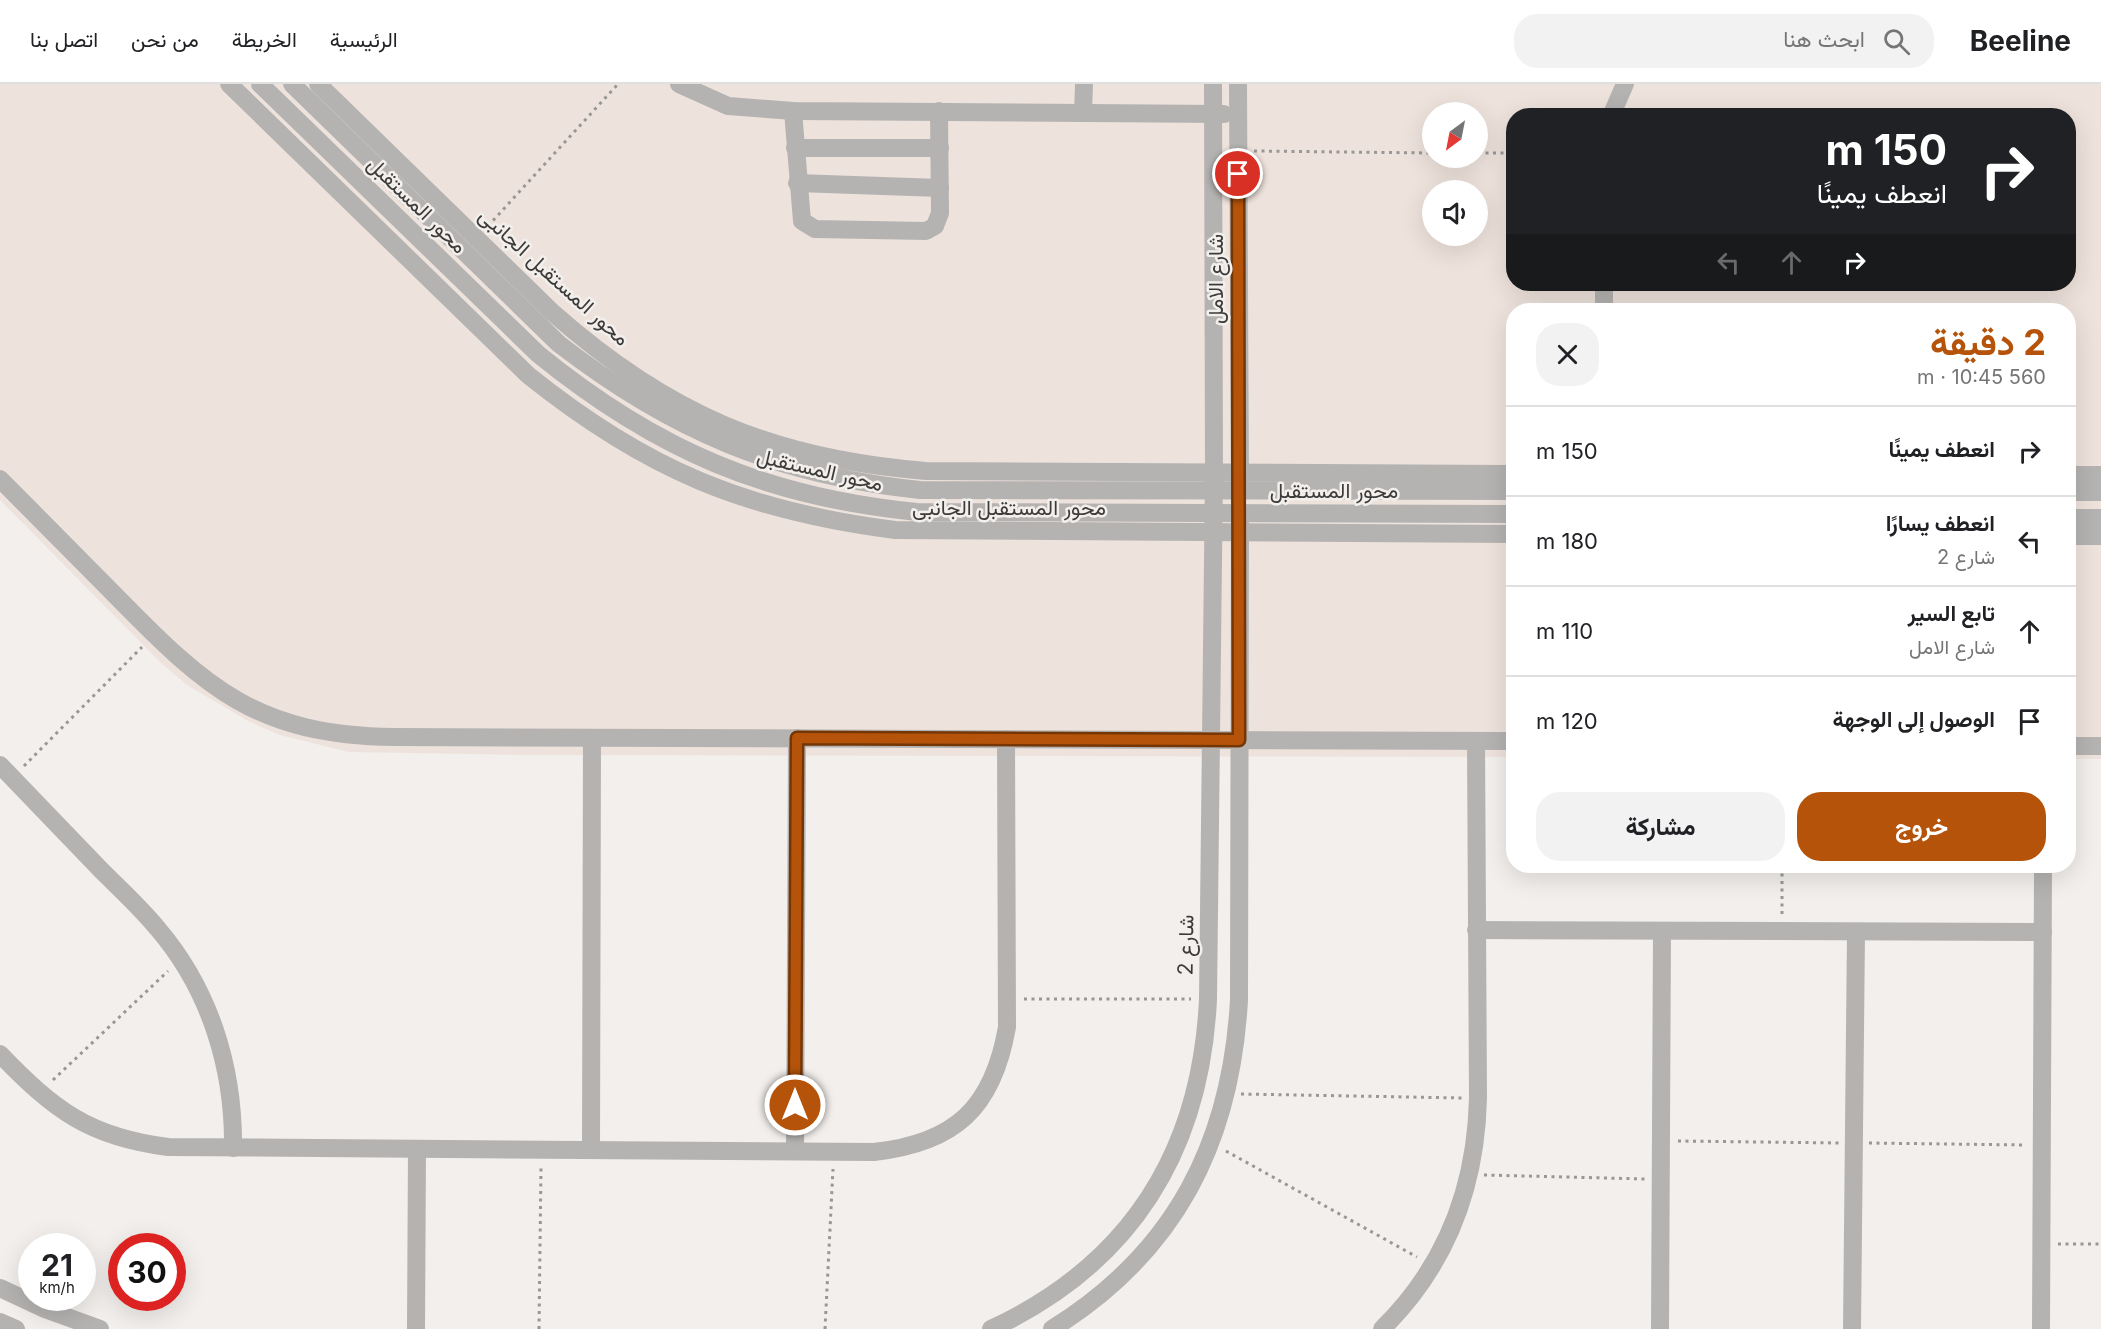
<!DOCTYPE html>
<html lang="ar">
<head>
<meta charset="utf-8">
<style>
	body { margin:0; font-family:Inter,Vazirmatn,sans-serif; background:#f2f2f2; color:#202124; direction:rtl; height:100vh; display:flex; flex-direction:column; font-size:22px; white-space:nowrap }
	* { box-sizing:border-box; margin:0 }
	p { font-size:20px; color:#757577 }
	.icon { flex:none; width:33px; height:33px; fill:none; stroke:currentColor; stroke-width:2; stroke-linecap:round; stroke-linejoin:round }
	.map { position:relative; flex:1; overflow:hidden; direction:ltr }
	.panel { position:absolute; left:1506px; top:219px; width:570px; height:570px; display:flex; flex-direction:column; background:#fff; border-radius:24px; box-shadow:0 6px 24px #0002; direction:rtl }
	.panel>* { flex:none }
	.top-card { position:absolute; left:1506px; top:24px; width:570px; height:183px; border-radius:24px; box-shadow:0 6px 24px #0002; direction:rtl; background:#202124; color:#fff; overflow:hidden }
	.needle { width:39px; rotate:212deg }
	.tools { position:absolute; left:1422px; top:18px; display:grid; gap:12px }
	.tools a { display:grid; place-items:center; width:66px; height:66px; border-radius:50%; background:#fff; box-shadow:0 6px 24px #0002; font-size:30px }
	.speed { position:absolute; left:18px; top:1149px; display:flex; gap:12px; font-size:30px; font-weight:700; text-align:center }
	.speed>* { display:grid; place-content:center; width:78px; height:78px; border-radius:50%; background:#fff; box-shadow:0 6px 24px #0002; line-height:1 }
	.speed small { font-size:15px; font-weight:400 }
	.speed .limit { border:9px solid #d22; background:#fff; color:#111 }
	.pin { position:absolute; display:grid; place-items:center; width:51px; height:51px; color:#fff; margin:-26px; border:3px solid #fff; border-radius:50%; box-shadow:0 2px 6px #0007 }
	.me { position:absolute; width:66px; margin:-33px; rotate:0deg; stroke-linejoin:round; filter:drop-shadow(0 0 4px #0008) }
	.turn { display:flex; align-items:center; gap:21px; height:126px; padding:0 30px; font-size:27px }
	.turn .icon { width:78px; height:78px; stroke-width:2.5 }
	.turn b { display:block; font-size:42px; line-height:51px }
	.lanes { display:flex; align-items:center; height:57px; padding:0 30px; background:#0003; justify-content:center; gap:30px; direction:ltr }
	.lanes .off { opacity:.35 }
	.round { display:grid; place-items:center; flex:none; width:63px; height:63px; border-radius:24px; background:#f2f2f2 }
	.headline { display:flex; align-items:center; justify-content:space-between; height:102px; padding:0 30px }
	h1 { font-size:36px; font-weight:700; line-height:45px; color:#b45309 }
	.button { display:flex; gap:12px; margin-top:auto; padding:12px 30px }
	.button a { flex:1; height:69px; border-radius:24px; background:#b45309; color:#fff; font-size:24px; font-weight:700; line-height:69px; text-align:center }
	.button a+a { background:#f2f2f2; color:#202124 }
	ul { padding:0; list-style:none }
	li { display:flex; align-items:center; gap:18px; height:90px; padding:0 30px; border-top:2px solid #e0e0e0 }
	li div { flex:1 }
	li b { display:block; font-size:22px }
	li em { font-style:normal }
	header { display:flex; align-items:center; gap:36px; box-sizing:border-box; height:84px; padding:0 30px; background:#fff; border-bottom:2px solid #e0e0e0 }
	header strong { font-size:28px }
	nav { display:flex; gap:33px; margin-inline-start:auto; font-size:21px }
	.search { width:420px; height:54px; background:#f2f2f2; display:flex; align-items:center; gap:15px; box-sizing:border-box; padding:0 21px; border-radius:24px; color:#757577; font-size:22px }
	.map>svg:first-child { display:block }
	.built { fill:#eee3dc; fill-rule:evenodd }
	.lines { fill:none; stroke-linecap:round; stroke-linejoin:round }
	.path { stroke:#999795; stroke-width:3; stroke-dasharray:3 4.5; stroke-linecap:butt }
	.minor { stroke:#b5b3b2; stroke-width:18 }
	.route-casing { stroke:#753606; stroke-width:15 }
	.route { stroke:#b45309; stroke-width:10 }
	.labels { text-anchor:middle; stroke-width:5; stroke-linejoin:round; paint-order:stroke }
	.street-label { font-size:21px; fill:#3c3b3a; stroke:#f2efec }
</style>
</head>
<body>
<header>
<strong>Beeline</strong>
<div class="search"><svg class="icon" aria-label="search" viewBox="0 0 24 24"><circle cx="10" cy="10" r="6"/><path d="M15 15l6 6"/></svg>ابحث هنا</div>
<nav><a>الرئيسية</a><a>الخريطة</a><a>من نحن</a><a>اتصل بنا</a></nav>
</header>
<div class="map">
<svg width="2101" height="1245" viewBox="0 0 2101 1245">
	<rect width="100%" height="100%" fill="#f2efec"/>
	<path class="built" d="M 0,0 L 2101,0 L 2101,675 L 2069,675 L 2068,226 L 1514,226 L 1513,673 L 522,671 L 349,668 L 280,651 L 248,637 L 187,601 L 160,578 L 0,416 ZM 1432,28 L 1478,28 L 1478,74 L 1432,74 ZM 1514,32 L 2068,32 L 2068,200 L 1514,200 ZM 1432,106 L 1478,106 L 1478,152 L 1432,152 Z"/>
	<g class="lines">
		<g class="path">
			<path d="M 1254,67 L 1432,69"/>
			<path d="M 1478,69 L 1514,69"/>
			<path d="M 488,142 L 618,0"/>
			<path d="M 24,682 L 142,563"/>
			<path d="M 1782,782 L 1782,830"/>
			<path d="M 1024,915 L 1191,915"/>
			<path d="M 53,996 L 168,887"/>
			<path d="M 1241,1010 L 1463,1014"/>
			<path d="M 1678,1057 L 1839,1059"/>
			<path d="M 1869,1059 L 2025,1061"/>
			<path d="M 1226,1067 L 1417,1173"/>
			<path d="M 1484,1091 L 1646,1095"/>
			<path d="M 2058,1160 L 2101,1160"/>
			<path d="M 539,1245 L 541,1082"/>
			<path d="M 825,1245 L 833,1085"/>
		</g>
		<g class="minor">
			<path d="M 229,0 L 528,291 C 645,385 745,427 895,446 L 1514,450"/>
			<path d="M 260,0 L 538,270 C 656,366 766,413 917,428 L 1514,430"/>
			<path d="M 292,0 L 559,260 C 673,348 777,391 920,406 L 1514,407"/>
			<path d="M 318,0 L 552,228 C 667,330 773,375 926,387 L 1514,390"/>
			<path d="M 679,0 L 728,22 L 793,27 L 1224,30"/>
			<path d="M 1238,0 L 1240,401"/>
			<path d="M 793,27 L 802,137 L 815,145 L 926,147 L 935,142 L 940,129 L 939,27"/>
			<path d="M 1083,29 L 1084,0"/>
			<path d="M 1611,32 L 1625,0"/>
			<path d="M 795,64 L 940,64"/>
			<path d="M 797,99 L 940,104"/>
			<path d="M 1604,226 L 1604,200"/>
			<path d="M 2068,391 L 2101,391"/>
			<path d="M 0,395 C 39,434 77,473 116,512 C 207,605 257,651 394,653 L 1514,657"/>
			<path d="M 2068,408 L 2101,408"/>
			<path d="M 2068,434 L 2101,434"/>
			<path d="M 2068,452 L 2101,452"/>
			<path d="M 2068,662 L 2101,662"/>
			<path d="M 0,681 C 34,716 67,751 101,786 C 120,805 141,824 158,845 C 210,906 234,984 233,1064"/>
			<path d="M 1476,846 L 2043,848"/>
			<path d="M 0,970 C 54,1026 89,1053 168,1063 L 874,1068 C 955,1059 993,1024 1007,943 L 1006,655"/>
			<path d="M 591,1066 L 592,654"/>
			<path d="M 795,1067 L 797,654"/>
			<path d="M 0,1204 L 45,1225 L 100,1245"/>
			<path d="M 0,1238 L 16,1245"/>
			<path d="M 416,1245 L 417,1065"/>
			<path d="M 991,1245 C 1131,1180 1201,1067 1208,915 L 1214,389 L 1213,0"/>
			<path d="M 1052,1245 C 1176,1168 1231,1058 1239,916 L 1240,437"/>
			<path d="M 1382,1245 C 1446,1182 1476,1104 1478,1014 L 1476,657"/>
			<path d="M 1660,1245 L 1662,847"/>
			<path d="M 1852,1245 L 1856,848"/>
			<path d="M 2041,1245 L 2043,782"/>
		</g>
	</g>
	<g class="lines">
		<defs>
			<path id="route" d="M 795,1021 L 797,654 L 1239,656 L 1238,90"/>
		</defs>
		<use href="#route" class="route-casing"/>
		<use href="#route" class="route"/>
	</g>
	<g class="labels">
		<g class="street-label">
			<text transform="translate(417 121) rotate(44)" y="7">محور المستقبل</text>
			<text transform="translate(554 193) rotate(42)" y="7">محور المستقبل الجانبى</text>
			<text transform="translate(1216 195) rotate(-90)" y="7">شارع الامل</text>
			<text transform="translate(820 386) rotate(13)" y="7">محور المستقبل</text>
			<text x="1334" y="414">محور المستقبل</text>
			<text x="1009" y="431">محور المستقبل الجانبى</text>
			<text transform="translate(1186 861) rotate(-89)" y="7">شارع 2</text>
		</g>
	</g>
</svg>
<div class="tools">
<a><svg class="needle" viewBox="-14 -14 28 28"><path d="M0-13l5 13h-10z" fill="#e53935"/><path d="M0 13l5-13h-10z" fill="#757577"/></svg></a>
<a><svg class="icon" aria-label="sound" viewBox="0 0 24 24"><path d="M4 9h4l5-4v14l-5-4H4zM17 9q2 3 0 6"/></svg></a>
</div>
<div class="speed"><div>21<small>km/h</small></div><div class="limit">30</div></div>
<div class="pin" style="left:1238px;top:90px;background:#d93025"><svg class="icon" aria-label="arrive" viewBox="0 0 24 24"><path d="M6 21V4h12l-3 4 3 4H6"/></svg></div>
<svg class="me" style="left:795px;top:1021px" viewBox="-20 -20 40 40"><circle r="17" fill="#b45309" stroke="#fff" stroke-width="3"/><path d="M0-11L8 9 0 5-8 9z" fill="#fff"/></svg>
<div class="top-card">
<div class="turn"><svg class="icon" aria-label="right" viewBox="0 0 24 24"><path d="M7 20v-9h11M14 6l5 5-5 5"/></svg><div><b>150 m</b>انعطف يمينًا</div></div>
<div class="lanes"><svg class="icon off" aria-label="left" viewBox="0 0 24 24"><path d="M17 20v-9H6M10 6l-5 5 5 5"/></svg><svg class="icon off" aria-label="ahead" viewBox="0 0 24 24"><path d="M12 20V5M6 11l6-6 6 6"/></svg><svg class="icon" aria-label="right" viewBox="0 0 24 24"><path d="M7 20v-9h11M14 6l5 5-5 5"/></svg></div>
</div>
<section class="panel">
<div class="headline"><div><h1>2 دقيقة</h1><p>560 m · 10:45</p></div><a class="round"><svg class="icon" aria-label="close" viewBox="0 0 24 24"><path d="M6 6l12 12M18 6L6 18"/></svg></a></div>
<ul>
<li><svg class="icon" aria-label="right" viewBox="0 0 24 24"><path d="M7 20v-9h11M14 6l5 5-5 5"/></svg><div><b>انعطف يمينًا</b></div><em>150 m</em></li>
<li><svg class="icon" aria-label="left" viewBox="0 0 24 24"><path d="M17 20v-9H6M10 6l-5 5 5 5"/></svg><div><b>انعطف يسارًا</b><p>شارع 2</p></div><em>180 m</em></li>
<li><svg class="icon" aria-label="ahead" viewBox="0 0 24 24"><path d="M12 20V5M6 11l6-6 6 6"/></svg><div><b>تابع السير</b><p>شارع الامل</p></div><em>110 m</em></li>
<li><svg class="icon" aria-label="arrive" viewBox="0 0 24 24"><path d="M6 21V4h12l-3 4 3 4H6"/></svg><div><b>الوصول إلى الوجهة</b></div><em>120 m</em></li>
</ul>
<div class="button"><a>خروج</a><a>مشاركة</a></div>
</section>
</div>
</body>
</html>
